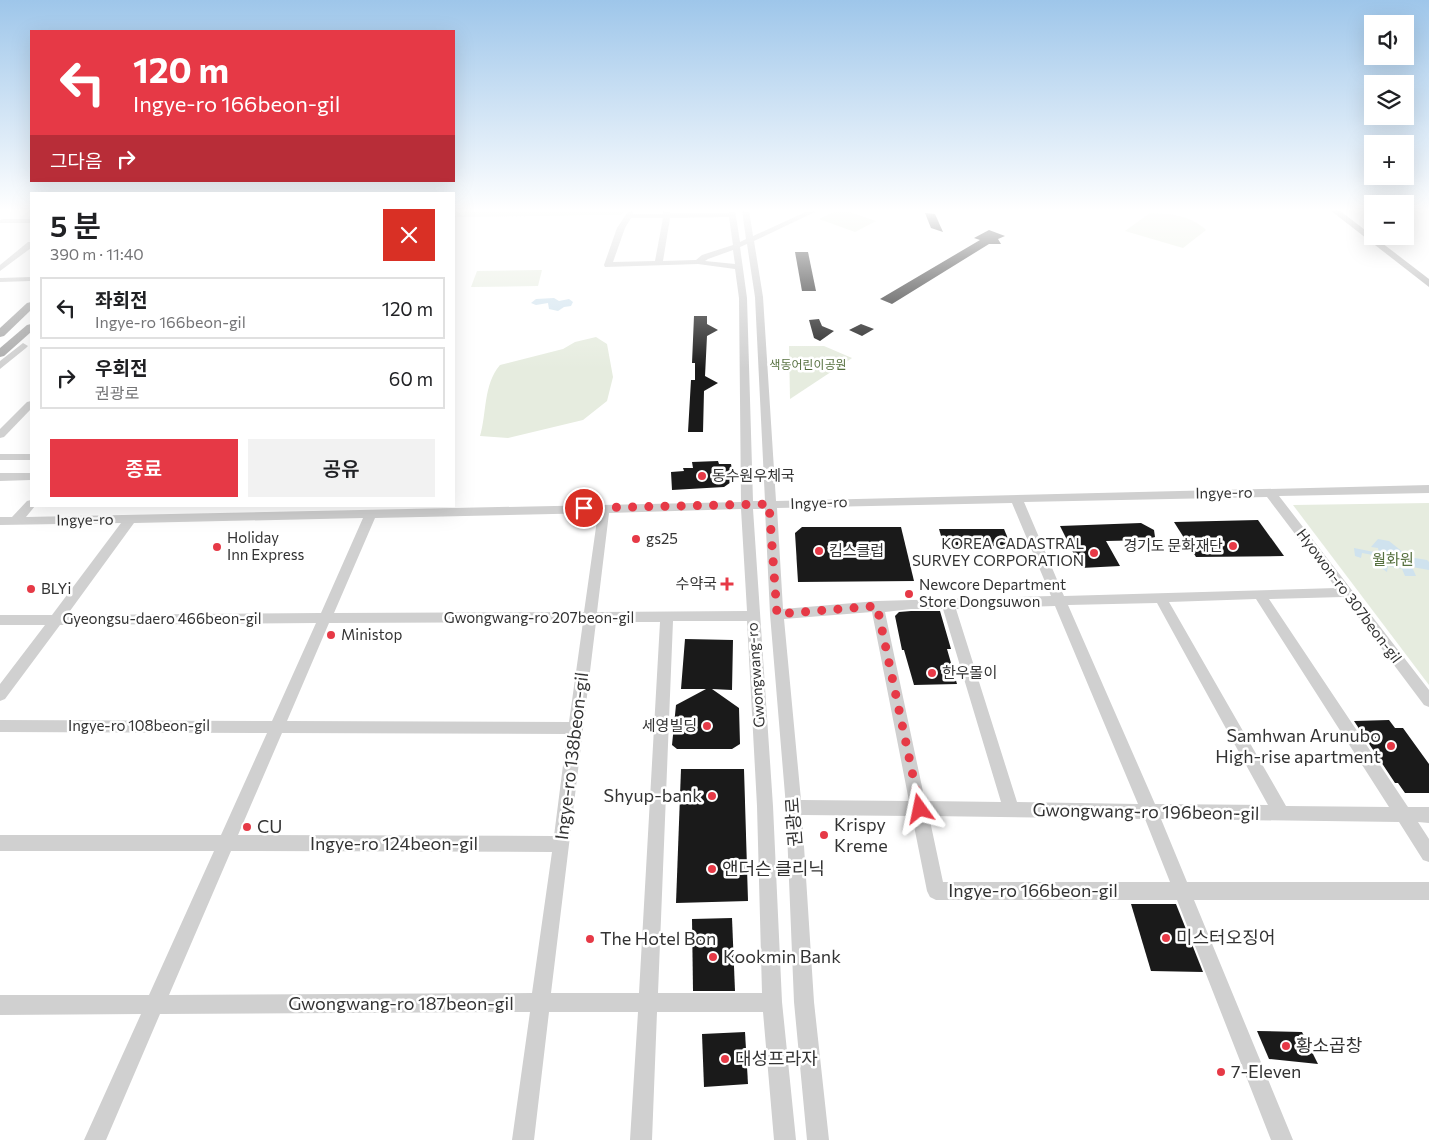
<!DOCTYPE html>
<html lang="ko">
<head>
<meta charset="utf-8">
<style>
	body { margin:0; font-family:Commissioner,"Noto Sans KR",sans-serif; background:#f2f2f2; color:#202124; height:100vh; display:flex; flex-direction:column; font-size:19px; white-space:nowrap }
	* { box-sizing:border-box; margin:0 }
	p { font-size:16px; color:#757577 }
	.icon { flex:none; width:28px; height:28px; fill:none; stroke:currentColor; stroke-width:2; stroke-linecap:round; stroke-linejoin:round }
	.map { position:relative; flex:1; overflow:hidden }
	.details { position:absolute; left:30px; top:192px; width:425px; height:315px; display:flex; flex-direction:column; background:#fff; border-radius:0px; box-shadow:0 5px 20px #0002 }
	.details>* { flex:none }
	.top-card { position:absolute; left:30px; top:30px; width:425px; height:152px; border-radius:0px; box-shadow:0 5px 20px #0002; background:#e63946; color:#fff; overflow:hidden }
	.buttons { position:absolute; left:1364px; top:15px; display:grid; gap:10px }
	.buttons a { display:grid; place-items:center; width:50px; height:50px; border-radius:0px; background:#fff; box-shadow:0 5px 20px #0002; font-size:25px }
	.pin { position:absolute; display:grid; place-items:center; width:42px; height:42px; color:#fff; margin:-21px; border:2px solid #fff; border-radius:50%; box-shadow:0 1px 5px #0007 }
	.me { position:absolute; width:55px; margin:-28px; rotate:348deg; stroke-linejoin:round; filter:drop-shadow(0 0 4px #0008) }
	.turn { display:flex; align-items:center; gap:18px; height:105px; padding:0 20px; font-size:22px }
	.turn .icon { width:65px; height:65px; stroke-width:2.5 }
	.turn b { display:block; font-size:35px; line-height:42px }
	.then { display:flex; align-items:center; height:48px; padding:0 20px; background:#0003; gap:10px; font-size:19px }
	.round { display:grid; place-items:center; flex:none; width:52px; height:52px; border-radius:0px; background:#f2f2f2 }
	.summary { display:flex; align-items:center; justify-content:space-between; height:85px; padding:0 20px }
	h1 { font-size:30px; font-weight:600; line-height:38px }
	.cta { display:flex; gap:10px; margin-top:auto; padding:10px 20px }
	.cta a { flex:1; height:58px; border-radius:0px; background:#e63946; color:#fff; font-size:20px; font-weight:600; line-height:58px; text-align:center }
	.cta a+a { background:#f2f2f2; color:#202124 }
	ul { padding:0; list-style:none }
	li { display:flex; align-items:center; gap:15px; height:62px; margin:0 10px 8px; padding:0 10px; border:2px solid #e0e0e0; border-radius:0px }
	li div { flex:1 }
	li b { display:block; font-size:19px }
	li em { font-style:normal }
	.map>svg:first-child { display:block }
	.green { fill:#e6ecdf }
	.water { fill:#cfe2ee }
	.building { fill:#1a1a1a }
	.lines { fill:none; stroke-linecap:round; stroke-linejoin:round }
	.minor { fill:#d0d0d0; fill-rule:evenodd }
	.major { fill:#ababab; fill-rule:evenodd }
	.route { stroke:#e63946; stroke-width:9; stroke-dasharray:0 16.2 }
	.poi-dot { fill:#e63946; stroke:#fff; stroke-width:2 }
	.labels { text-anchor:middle; stroke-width:5; stroke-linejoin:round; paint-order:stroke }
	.far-park-label { font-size:12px; fill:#56703f; stroke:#fff }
	.poi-label { font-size:15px; fill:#333; stroke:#fff; text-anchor:start }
	.street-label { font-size:15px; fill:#333; stroke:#fff }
	.park-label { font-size:15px; fill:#56703f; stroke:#fff }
	.near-poi-label { font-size:18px; fill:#333; stroke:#fff; text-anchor:start }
	.near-street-label { font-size:18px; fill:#333; stroke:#fff }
</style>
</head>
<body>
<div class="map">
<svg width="1429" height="1140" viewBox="0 0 1429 1140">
	<rect width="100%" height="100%" fill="#fff"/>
	<g class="green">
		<path d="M 454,210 L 627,210 L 620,215 L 454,217 Z"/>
		<path d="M 838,210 L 844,210 L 876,221 L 855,232 L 819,219 Z"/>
		<path d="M 1150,213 C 1171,213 1191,216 1206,230 L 1183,248 L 1125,231 Z"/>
		<path d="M 542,270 L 538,286 L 471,287 L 477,271 Z"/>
		<path d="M 596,337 L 607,344 L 613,377 L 607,401 L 583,420 L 508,438 L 480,436 C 487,413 483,385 500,365 L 563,349 L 575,342 Z"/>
		<path d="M 789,346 L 824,346 L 852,358 L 790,399 Z"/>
		<path d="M 1429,503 L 1429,685 L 1293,505 Z"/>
	</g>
	<g class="water">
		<path d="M 554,298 L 559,301 L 569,299 L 573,302 L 571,306 L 564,307 L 558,311 L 549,309 L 548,303 L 536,305 L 531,303 L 536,299 Z"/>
		<path d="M 1378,539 L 1389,541 L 1409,557 L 1427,560 L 1429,562 L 1429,570 L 1412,567 L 1416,576 L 1405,576 L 1402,569 L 1388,566 L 1387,572 L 1380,567 L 1373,555 L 1362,553 L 1361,558 L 1355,556 L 1354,548 L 1379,553 L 1378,548 L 1371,547 Z"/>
	</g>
	<g class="building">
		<path d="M 925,213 L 935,214 L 943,232 L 931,228 Z"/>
		<path d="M 989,230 L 1005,236 L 998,239 L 1001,244 L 989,244 L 892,304 L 880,299 L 980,240 L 974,238 Z"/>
		<path d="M 795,252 L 808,252 L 816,291 L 802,291 Z"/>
		<path d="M 694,316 L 707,316 L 707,324 L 718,330 L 707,336 L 705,376 L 718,383 L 704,391 L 703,432 L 688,432 L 691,380 L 695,380 L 695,363 L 692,363 Z"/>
		<path d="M 819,319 L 822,326 L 834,331 L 820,341 L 814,338 L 809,320 Z"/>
		<path d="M 861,324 L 874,329 L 862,336 L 849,330 Z"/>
		<path d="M 718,461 L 719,464 L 731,464 L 734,480 L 724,487 L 672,490 L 671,472 L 684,471 L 683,468 L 693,468 L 692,462 Z"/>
		<path d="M 1258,520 L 1284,556 L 1196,557 L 1174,522 Z"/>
		<path d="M 1141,523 L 1154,530 L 1155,537 L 1150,540 L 1106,541 L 1120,566 L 1081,568 L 1060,526 Z"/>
		<path d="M 802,527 L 901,527 L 914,581 L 798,582 L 795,533 Z"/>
		<path d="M 939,529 L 1004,529 L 1011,546 L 944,546 Z"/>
		<path d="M 911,611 L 940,611 L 951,649 L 947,649 L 957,684 L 914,685 L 904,650 L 902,650 L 895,616 L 899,612 Z"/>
		<path d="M 685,639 L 733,640 L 732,690 L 712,689 L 739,708 L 740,744 L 732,749 L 677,749 L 672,745 L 676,705 L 706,689 L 681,689 Z"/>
		<path d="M 1389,720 L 1395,728 L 1403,728 L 1429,764 L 1429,793 L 1405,793 L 1398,783 L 1395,783 L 1354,721 Z"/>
		<path d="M 681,769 L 744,769 L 748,901 L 676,903 Z"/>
		<path d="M 1131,904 L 1176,904 L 1203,972 L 1151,971 Z"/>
		<path d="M 732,918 L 735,991 L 693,991 L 692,919 Z"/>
		<path d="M 1257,1031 L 1302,1032 L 1318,1064 L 1269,1059 Z"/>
		<path d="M 745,1032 L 748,1084 L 704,1087 L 702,1034 Z"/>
	</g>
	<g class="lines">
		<g class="minor">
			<path d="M 629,210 L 635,210 L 633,214 L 663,214 L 663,210 L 669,210 L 670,213 L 729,213 L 729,210 L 735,210 L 740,242 L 746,239 L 742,210 L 749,210 L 753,236 L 810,210 L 819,210 L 754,241 L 763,297 L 776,501 L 1429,485 L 1429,493 L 1279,496 L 1429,690 L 1429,707 L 1424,705 L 1343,597 L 1269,599 L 1408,807 L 1429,807 L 1429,823 L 1418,822 L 1429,839 L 1429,862 L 1423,860 L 1399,822 L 1161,819 L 1187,882 L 1429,882 L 1429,900 L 1194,900 L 1293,1140 L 1271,1140 L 1177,900 L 936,900 L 930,897 L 927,891 L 912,816 L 802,815 L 814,1002 L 829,1140 L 807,1140 L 794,1002 L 786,807 L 770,614 L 765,509 L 753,509 L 773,806 L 782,1002 L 796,1140 L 774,1140 L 763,1012 L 657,1012 L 652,1140 L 630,1140 L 638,1012 L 549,1012 L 534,1140 L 512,1140 L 530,1012 L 160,1014 L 106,1140 L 84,1140 L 141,1014 L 0,1015 L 0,995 L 149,995 L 214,851 L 0,851 L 0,835 L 221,835 L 267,733 L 0,732 L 0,720 L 272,721 L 316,623 L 60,625 L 5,699 L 0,701 L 0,684 L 45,625 L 0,625 L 0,615 L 52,615 L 121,523 L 0,525 L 0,517 L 12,517 L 27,501 L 31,500 L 31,506 L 35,506 L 26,517 L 741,502 L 739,298 L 735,269 L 698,264 L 605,267 L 604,265 L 617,228 ZM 729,217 L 733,245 L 702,255 L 696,260 L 663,261 L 670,218 ZM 631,218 L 663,218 L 655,261 L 613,262 L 625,228 ZM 747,244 L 755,297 L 765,501 L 753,501 L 747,298 L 740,247 ZM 733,250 L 735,264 L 705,261 L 708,259 ZM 1267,497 L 1336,588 L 1064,596 L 1024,502 ZM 1012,503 L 1051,596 L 877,601 L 783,609 L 777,508 ZM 741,509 L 747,611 L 597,612 L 609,513 ZM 598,513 L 584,612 L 334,613 L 375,518 ZM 363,518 L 321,613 L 67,615 L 134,523 ZM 1256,599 L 1389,807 L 1286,806 L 1169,602 ZM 1157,603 L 1268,805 L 1155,804 L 1068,605 ZM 1055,606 L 1138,804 L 1017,802 L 956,609 ZM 911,609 L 943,609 L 1001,802 L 925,801 L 885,612 ZM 872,612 L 909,801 L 801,800 L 784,619 ZM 673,621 L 747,621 L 757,806 L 762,993 L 658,993 ZM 583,622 L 569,722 L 287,721 L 329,623 ZM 596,622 L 660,622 L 639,993 L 551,993 ZM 282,733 L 567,734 L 554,836 L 238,835 ZM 929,816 L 1145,819 L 1170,882 L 943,882 ZM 231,851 L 552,852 L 532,993 L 169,995 Z"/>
			<path d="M 3,219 L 31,219 L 31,223 L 0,223 L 0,220 Z"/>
			<path d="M 28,242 L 31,242 L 31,248 L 0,271 L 0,265 Z"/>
			<path d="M 31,277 L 31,281 L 0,282 L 0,278 Z"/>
			<path d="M 23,343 L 28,346 L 26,348 L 0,369 L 0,361 Z"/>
			<path d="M 31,401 L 31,409 L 4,437 L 0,438 L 0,429 L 27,402 Z"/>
			<rect x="0" y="454" width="31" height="6"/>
			<path d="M 0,473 L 31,473 L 31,480 L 0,481 Z"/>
		</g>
		<g class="major">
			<path d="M 1330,210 L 1339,210 L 1429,279 L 1429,287 Z"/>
			<path d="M 31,302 L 31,310 L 4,336 L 0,337 L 0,328 L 27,303 Z"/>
			<path d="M 31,324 L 31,332 L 4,356 L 0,357 L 0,348 L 27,325 Z"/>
		</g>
	</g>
	<linearGradient id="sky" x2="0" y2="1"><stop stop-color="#9ec6ea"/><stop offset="0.57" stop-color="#fff"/><stop offset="1" stop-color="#fff" stop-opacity="0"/></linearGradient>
	<rect width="1429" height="369" fill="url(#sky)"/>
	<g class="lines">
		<path class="route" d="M 584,508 L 769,504 L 777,614 L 877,606 L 920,809"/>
	</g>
	<g class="poi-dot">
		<circle cx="702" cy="476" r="5"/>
		<circle cx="636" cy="539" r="5"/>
		<circle cx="1233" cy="546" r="5"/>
		<circle cx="217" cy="547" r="5"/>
		<circle cx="819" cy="551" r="5"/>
		<circle cx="1094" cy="553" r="5"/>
		<path d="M724.5 576.5h5v5h5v5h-5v5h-5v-5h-5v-5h5z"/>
		<circle cx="31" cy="589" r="5"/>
		<circle cx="909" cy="594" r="5"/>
		<circle cx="331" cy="635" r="5"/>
		<circle cx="932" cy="673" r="5"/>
		<circle cx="707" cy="726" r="5"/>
		<circle cx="1391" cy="746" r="5"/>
		<circle cx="712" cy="796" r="5"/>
		<circle cx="247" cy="827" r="5"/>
		<circle cx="824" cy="835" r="5"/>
		<circle cx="712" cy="869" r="5"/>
		<circle cx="1166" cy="938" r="5"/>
		<circle cx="590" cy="939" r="5"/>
		<circle cx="713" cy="957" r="5"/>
		<circle cx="1286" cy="1046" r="5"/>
		<circle cx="725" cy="1059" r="5"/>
		<circle cx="1221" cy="1072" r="5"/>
	</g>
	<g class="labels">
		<g class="far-park-label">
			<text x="808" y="369">색동어린이공원</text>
		</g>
		<g class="poi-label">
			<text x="712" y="481">동수원우체국</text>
			<text x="227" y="543">Holiday<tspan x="227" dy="17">Inn Express</tspan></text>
			<text x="646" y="544">gs25</text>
			<text x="1084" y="549" text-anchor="end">KOREA CADASTRAL<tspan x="1084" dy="17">SURVEY CORPORATION</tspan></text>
			<text x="1223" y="551" text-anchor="end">경기도 문화재단</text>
			<text x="829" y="556">킴스클럽</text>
			<text x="717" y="589" text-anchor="end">수약국</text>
			<text x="919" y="590">Newcore Department<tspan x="919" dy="17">Store Dongsuwon</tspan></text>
			<text x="41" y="594">BLYi</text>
			<text x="341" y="640">Ministop</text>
			<text x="942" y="678">한우몰이</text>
			<text x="697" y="731" text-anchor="end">세영빌딩</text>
		</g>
		<g class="street-label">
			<text transform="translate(1224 493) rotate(-1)" y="5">Ingye-ro</text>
			<text transform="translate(819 503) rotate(-2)" y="5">Ingye-ro</text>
			<text transform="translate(85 520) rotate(-1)" y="5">Ingye-ro</text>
			<text transform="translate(1349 596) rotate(53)" y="5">Hyowon-ro 307beon-gil</text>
			<text x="539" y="623">Gwongwang-ro 207beon-gil</text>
			<text x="162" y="624">Gyeongsu-daero 466beon-gil</text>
			<text transform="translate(756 675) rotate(-94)" y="5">Gwongwang-ro</text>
			<text x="139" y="731">Ingye-ro 108beon-gil</text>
		</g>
		<g class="park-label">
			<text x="1393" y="565">월화원</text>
		</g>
		<g class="near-poi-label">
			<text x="1381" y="742" text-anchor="end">Samhwan Arunubo<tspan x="1381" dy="21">High-rise apartment</tspan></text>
			<text x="702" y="802" text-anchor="end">Shyup-bank</text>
			<text x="834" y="831">Krispy<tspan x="834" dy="21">Kreme</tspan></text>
			<text x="257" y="833">CU</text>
			<text x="722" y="875">앤더슨 클리닉</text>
			<text x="1176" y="944">미스터오징어</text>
			<text x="600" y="945">The Hotel Bon</text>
			<text x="723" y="963">Kookmin Bank</text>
			<text x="1296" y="1052">황소곱창</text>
			<text x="735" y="1065">대성프라자</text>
			<text x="1231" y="1078">7-Eleven</text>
		</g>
		<g class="near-street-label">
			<text transform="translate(572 756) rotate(-83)" y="6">Ingye-ro 138beon-gil</text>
			<text transform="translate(1146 812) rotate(1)" y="6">Gwongwang-ro 196beon-gil</text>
			<text transform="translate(794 822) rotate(-94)" y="6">권광로</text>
			<text x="394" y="850">Ingye-ro 124beon-gil</text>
			<text x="1033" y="897">Ingye-ro 166beon-gil</text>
			<text x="401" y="1010">Gwongwang-ro 187beon-gil</text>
		</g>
	</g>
</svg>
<div class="buttons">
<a><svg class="icon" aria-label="sound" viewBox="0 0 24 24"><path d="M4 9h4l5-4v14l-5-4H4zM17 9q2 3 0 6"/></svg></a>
<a><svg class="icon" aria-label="layers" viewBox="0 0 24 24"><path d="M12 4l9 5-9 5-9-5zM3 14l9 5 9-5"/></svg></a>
<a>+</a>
<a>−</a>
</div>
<div class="pin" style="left:584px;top:508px;background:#d93025"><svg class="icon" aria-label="arrive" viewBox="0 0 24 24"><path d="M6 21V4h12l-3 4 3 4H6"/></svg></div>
<svg class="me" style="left:920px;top:809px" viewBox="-20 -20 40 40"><path d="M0-17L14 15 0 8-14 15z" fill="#e63946" stroke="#fff" stroke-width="4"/></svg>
<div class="top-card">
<div class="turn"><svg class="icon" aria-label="left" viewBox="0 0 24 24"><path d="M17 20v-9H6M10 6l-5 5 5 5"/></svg><div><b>120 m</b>Ingye-ro 166beon-gil</div></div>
<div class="then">그다음<svg class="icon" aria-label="right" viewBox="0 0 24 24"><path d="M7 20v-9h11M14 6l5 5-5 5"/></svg></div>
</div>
<section class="details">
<div class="summary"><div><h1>5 분</h1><p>390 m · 11:40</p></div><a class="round" style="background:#d93025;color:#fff"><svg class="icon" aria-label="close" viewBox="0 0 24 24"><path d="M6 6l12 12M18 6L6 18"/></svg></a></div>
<ul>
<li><svg class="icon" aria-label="left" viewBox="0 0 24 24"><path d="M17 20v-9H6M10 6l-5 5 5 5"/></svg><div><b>좌회전</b><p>Ingye-ro 166beon-gil</p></div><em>120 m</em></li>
<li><svg class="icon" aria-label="right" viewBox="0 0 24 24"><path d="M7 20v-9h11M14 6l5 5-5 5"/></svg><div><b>우회전</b><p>권광로</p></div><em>60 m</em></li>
</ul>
<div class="cta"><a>종료</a><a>공유</a></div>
</section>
</div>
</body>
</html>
